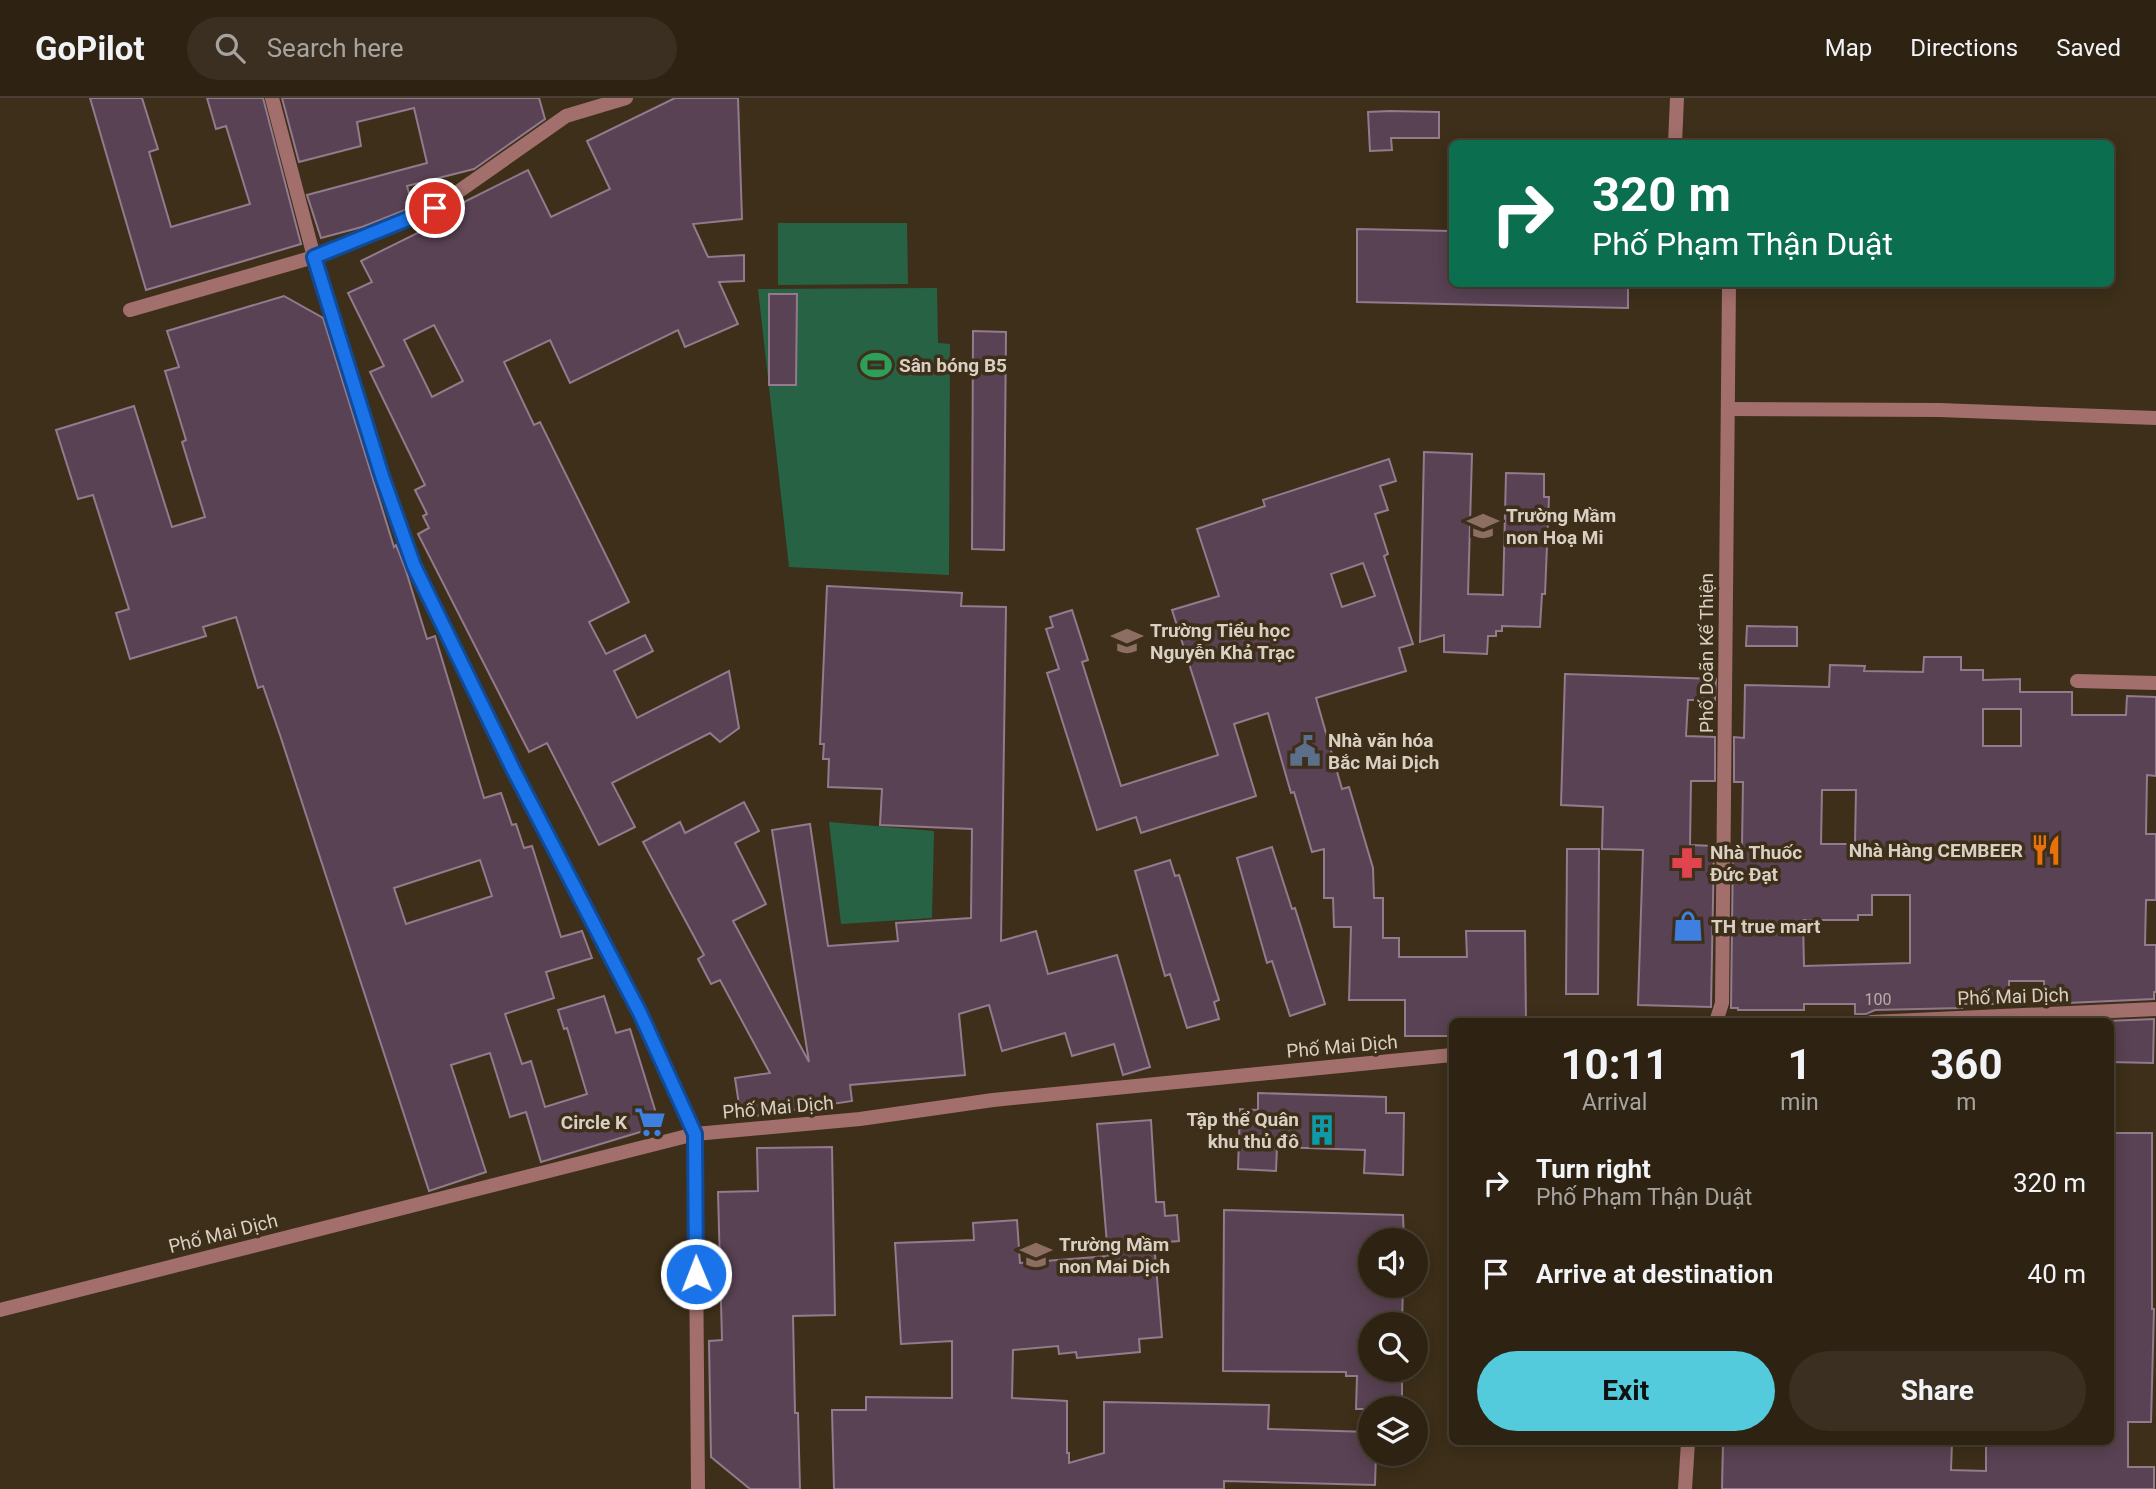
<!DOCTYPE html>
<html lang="en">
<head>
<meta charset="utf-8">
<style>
	body { margin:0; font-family:Roboto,sans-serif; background:#3a2f21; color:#f1f3f6; height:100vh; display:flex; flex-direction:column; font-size:26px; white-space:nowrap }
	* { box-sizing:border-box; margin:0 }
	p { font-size:23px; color:#a7a4a0 }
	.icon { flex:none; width:38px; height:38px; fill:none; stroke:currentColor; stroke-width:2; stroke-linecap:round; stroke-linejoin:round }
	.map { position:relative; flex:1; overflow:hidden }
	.panel { position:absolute; left:1449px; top:920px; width:665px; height:427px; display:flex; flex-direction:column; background:#2e2313; border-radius:10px; box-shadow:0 4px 18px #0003,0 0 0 2px #494033 }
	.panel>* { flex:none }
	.top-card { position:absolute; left:1449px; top:42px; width:665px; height:147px; border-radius:10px; box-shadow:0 4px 18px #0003,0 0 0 2px #494033; background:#0b6e4f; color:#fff; overflow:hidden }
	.buttons { position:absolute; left:1358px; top:1130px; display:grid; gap:14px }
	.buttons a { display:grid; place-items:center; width:70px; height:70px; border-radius:50%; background:#2e2313; box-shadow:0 4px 18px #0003,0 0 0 2px #494033; font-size:35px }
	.pin { position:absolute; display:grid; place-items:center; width:60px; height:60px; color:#fff; margin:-30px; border:4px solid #fff; border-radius:50%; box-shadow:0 2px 7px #0007 }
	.me { position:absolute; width:77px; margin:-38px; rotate:359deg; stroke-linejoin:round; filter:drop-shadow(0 0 5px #0008) }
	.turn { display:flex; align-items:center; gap:24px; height:147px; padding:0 28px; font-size:32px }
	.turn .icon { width:91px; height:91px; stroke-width:2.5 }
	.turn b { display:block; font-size:49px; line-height:60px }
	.eta { display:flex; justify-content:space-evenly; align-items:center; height:119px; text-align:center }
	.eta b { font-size:42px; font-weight:700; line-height:49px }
	.action { display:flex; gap:14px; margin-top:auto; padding:14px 28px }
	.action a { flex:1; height:80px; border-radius:42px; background:#53cbdc; color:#111; font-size:28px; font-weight:700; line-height:80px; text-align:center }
	.action a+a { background:#3a2f21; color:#f1f3f6 }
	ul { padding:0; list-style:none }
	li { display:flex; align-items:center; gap:21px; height:91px; padding:0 28px }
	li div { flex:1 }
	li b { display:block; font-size:26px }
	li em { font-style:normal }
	header { display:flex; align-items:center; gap:42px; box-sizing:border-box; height:98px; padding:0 35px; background:#2e2313; border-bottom:2px solid #494033 }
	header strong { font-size:33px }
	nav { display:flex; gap:38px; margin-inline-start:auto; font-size:24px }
	.search { width:490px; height:63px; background:#3a2f21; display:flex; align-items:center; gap:18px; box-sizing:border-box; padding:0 24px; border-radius:38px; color:#a7a4a0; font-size:26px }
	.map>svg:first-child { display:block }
	.green { fill:#286244 }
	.building { fill:#594253; stroke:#937a8c; stroke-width:2; fill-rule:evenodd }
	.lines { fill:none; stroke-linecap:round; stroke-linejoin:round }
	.minor { stroke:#a26f6c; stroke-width:14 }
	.tertiary { stroke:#a26f6c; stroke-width:14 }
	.route-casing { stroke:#114b97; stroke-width:18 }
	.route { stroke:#1a73e8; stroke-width:12 }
	.labels { text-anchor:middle; stroke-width:7; stroke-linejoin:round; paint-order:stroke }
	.number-label { font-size:16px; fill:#b9aca7 }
	.poi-label { font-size:19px; font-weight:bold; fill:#d9d0c3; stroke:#3d2f19; text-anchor:start }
	.street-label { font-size:19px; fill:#d9d0c3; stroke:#3d2f19 }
</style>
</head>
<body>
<header>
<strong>GoPilot</strong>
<div class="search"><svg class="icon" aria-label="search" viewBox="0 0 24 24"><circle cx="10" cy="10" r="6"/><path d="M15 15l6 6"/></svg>Search here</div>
<nav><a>Map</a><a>Directions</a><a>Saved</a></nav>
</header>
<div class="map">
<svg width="2156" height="1391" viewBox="0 0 2156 1391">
	<rect width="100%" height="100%" fill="#3d2f19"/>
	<g class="green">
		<path d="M 778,125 L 907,125 L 908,186 L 778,187 Z"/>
		<path d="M 937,190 L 938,245 L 950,246 L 949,477 L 789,469 L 758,191 Z"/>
		<path d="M 829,724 L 934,733 L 932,820 L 841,826 Z"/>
	</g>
	<g class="building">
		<path d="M 90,0 L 142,0 L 158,51 L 149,54 L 171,129 L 250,106 L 226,28 L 216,31 L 207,0 L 263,0 L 301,146 L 146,192 Z"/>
		<path d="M 282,0 L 539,0 L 545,21 L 474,71 L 407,88 L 413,109 L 362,129 L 321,140 L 307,97 L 427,65 L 414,10 L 357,24 L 361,48 L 299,64 Z"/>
		<path d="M 675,0 L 738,0 L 742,121 L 693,126 L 708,159 L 744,157 L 744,183 L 719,184 L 738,226 L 685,249 L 678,232 L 570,285 L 550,242 L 504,264 L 534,327 L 540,324 L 629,504 L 589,524 L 606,556 L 645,537 L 653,553 L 614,573 L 637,620 L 729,573 L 739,630 L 720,644 L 710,635 L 612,685 L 635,729 L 599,747 L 547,645 L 529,654 L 418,436 L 429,430 L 423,418 L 427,416 L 415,392 L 425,387 L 370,274 L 384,268 L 348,195 L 372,184 L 361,163 L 462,113 L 460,106 L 528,72 L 551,119 L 610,91 L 587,43 ZM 434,227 L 463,283 L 432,299 L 404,242 Z"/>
		<path d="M 1390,13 L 1439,14 L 1439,40 L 1391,40 L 1392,52 L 1370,53 L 1368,14 Z"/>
		<path d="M 1357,131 L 1452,133 L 1452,186 L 1628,186 L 1628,210 L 1357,204 Z"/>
		<path d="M 769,196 L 797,196 L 796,287 L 769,287 Z"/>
		<path d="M 284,198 L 323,220 L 394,449 L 396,447 L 406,473 L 427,541 L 435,538 L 484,700 L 501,695 L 512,727 L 516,726 L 524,750 L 532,748 L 561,839 L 582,833 L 592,860 L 546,874 L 554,900 L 505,916 L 522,966 L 531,963 L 545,1009 L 587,996 L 567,930 L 564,931 L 558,912 L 604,898 L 616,935 L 630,931 L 660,1028 L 541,1064 L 526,1014 L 510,1019 L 490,955 L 451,967 L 486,1074 L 429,1093 L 280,637 L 263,588 L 258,590 L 236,519 L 203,529 L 206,538 L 130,561 L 116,515 L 129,511 L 93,397 L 78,401 L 56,332 L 134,308 L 172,429 L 205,419 L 182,344 L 186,342 L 165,273 L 179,269 L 167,233 ZM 480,762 L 492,798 L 406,826 L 394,790 Z"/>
		<path d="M 973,233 L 1006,234 L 1004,452 L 972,451 Z"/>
		<path d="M 1424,354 L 1472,356 L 1468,496 L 1503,497 L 1506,375 L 1544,376 L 1544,399 L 1549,399 L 1545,496 L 1542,496 L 1540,529 L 1502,528 L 1502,533 L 1496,533 L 1496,538 L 1488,538 L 1487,556 L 1444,554 L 1444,537 L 1420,544 Z"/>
		<path d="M 1389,361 L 1396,383 L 1380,388 L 1388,412 L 1375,416 L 1388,456 L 1384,458 L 1413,546 L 1399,550 L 1406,573 L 1316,600 L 1342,691 L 1349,689 L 1373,770 L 1374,800 L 1383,800 L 1383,840 L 1399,840 L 1399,859 L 1467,859 L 1466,833 L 1525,833 L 1526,924 L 1452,924 L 1452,938 L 1405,938 L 1405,902 L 1349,902 L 1351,829 L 1334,829 L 1333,800 L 1324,800 L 1324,751 L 1312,754 L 1294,694 L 1291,695 L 1268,615 L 1234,626 L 1256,698 L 1141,735 L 1136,719 L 1097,732 L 1047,575 L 1059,571 L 1046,531 L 1053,529 L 1050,519 L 1072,512 L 1088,562 L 1082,564 L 1121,688 L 1218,657 L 1172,512 L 1219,498 L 1197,431 L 1265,408 L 1263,402 ZM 1363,465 L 1375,498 L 1342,509 L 1331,476 Z"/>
		<path d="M 827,488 L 962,495 L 961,508 L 1006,509 L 1001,843 L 1036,833 L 1048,876 L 1117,857 L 1150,969 L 1123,977 L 1114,946 L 1072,958 L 1065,935 L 1002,953 L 989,907 L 959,916 L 965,977 L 850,987 L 852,1003 L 741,1020 L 735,980 L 770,975 L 720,882 L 711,886 L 698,861 L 704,857 L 643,744 L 680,724 L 685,735 L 744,704 L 759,733 L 735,745 L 766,806 L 733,823 L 809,964 L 772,732 L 810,726 L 828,848 L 898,843 L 896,825 L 971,820 L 972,731 L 880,727 L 882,691 L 828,689 L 829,661 L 823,661 L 824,646 L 820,646 Z"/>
		<path d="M 1747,528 L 1797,529 L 1797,548 L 1746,548 Z"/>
		<path d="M 1924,559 L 1961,559 L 1961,572 L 1983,572 L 1983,582 L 2020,581 L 2020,594 L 2072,594 L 2072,617 L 2126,617 L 2127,598 L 2156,599 L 2156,678 L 2147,677 L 2146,736 L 2156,736 L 2156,802 L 2146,802 L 2145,847 L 2156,847 L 2156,894 L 2154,894 L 2154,901 L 2045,906 L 2044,883 L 2009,883 L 2009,906 L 1962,906 L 1962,910 L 1875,912 L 1866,916 L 1855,916 L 1855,906 L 1804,906 L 1804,912 L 1738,912 L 1738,910 L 1731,910 L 1733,748 L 1742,748 L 1743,684 L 1734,684 L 1734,639 L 1744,640 L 1745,587 L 1829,589 L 1830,567 L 1865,568 L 1864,573 L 1923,574 ZM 1983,611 L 2021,611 L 2021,648 L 1983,648 ZM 1822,692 L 1856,692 L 1855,746 L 1821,746 ZM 1872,797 L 1910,797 L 1910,865 L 1804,868 L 1803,822 L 1858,822 L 1858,817 L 1872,817 Z"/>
		<path d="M 1565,576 L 1716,581 L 1715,602 L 1688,602 L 1686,638 L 1715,639 L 1715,683 L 1691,683 L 1690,747 L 1714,748 L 1711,909 L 1638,907 L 1643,752 L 1602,751 L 1603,709 L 1561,707 Z"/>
		<path d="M 1272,749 L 1292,811 L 1295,810 L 1325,906 L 1290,918 L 1272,863 L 1267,865 L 1237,760 Z"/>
		<path d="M 1567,751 L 1599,751 L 1598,896 L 1566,896 Z"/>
		<path d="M 1170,762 L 1175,778 L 1179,777 L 1219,902 L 1214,904 L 1219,921 L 1187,930 L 1170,876 L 1165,878 L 1135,773 Z"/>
		<path d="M 2154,921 L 2153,965 L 2110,964 L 2110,924 L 2082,924 Z"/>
		<path d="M 1258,995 L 1386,999 L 1386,1015 L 1404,1015 L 1403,1077 L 1364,1075 L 1365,1052 L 1277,1049 L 1276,1073 L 1238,1071 L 1240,1011 L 1258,1012 Z"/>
		<path d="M 1151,1022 L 1156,1104 L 1164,1104 L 1165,1118 L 1177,1117 L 1179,1143 L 1154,1145 L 1162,1239 L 1139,1241 L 1140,1254 L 1077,1260 L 1076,1254 L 1059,1256 L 1058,1248 L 1013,1252 L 1012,1300 L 1067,1303 L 1067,1355 L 1069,1355 L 1069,1365 L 1104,1355 L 1104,1304 L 1269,1307 L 1268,1331 L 1370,1334 L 1370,1356 L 1376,1356 L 1375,1387 L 1224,1383 L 1224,1391 L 834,1391 L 832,1312 L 866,1312 L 866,1299 L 952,1300 L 952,1243 L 901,1246 L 895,1145 L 974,1142 L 973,1125 L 1017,1122 L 1020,1165 L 1108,1158 L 1097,1026 Z"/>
		<path d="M 2110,1035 L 2152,1035 L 2152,1211 L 2154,1211 L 2151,1324 L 2128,1324 L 2128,1369 L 2154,1369 L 2154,1391 L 1722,1391 L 1723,1344 L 1952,1344 L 1951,1372 L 1986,1373 L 1986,1344 L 2110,1344 Z"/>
		<path d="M 832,1049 L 835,1217 L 793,1218 L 795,1315 L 798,1315 L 800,1391 L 750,1391 L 711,1359 L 709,1243 L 722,1242 L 718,1094 L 758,1093 L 757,1050 Z"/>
		<path d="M 1224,1112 L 1403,1117 L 1404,1143 L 1370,1143 L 1370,1188 L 1403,1188 L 1402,1227 L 1370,1227 L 1370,1272 L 1402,1272 L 1402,1311 L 1356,1311 L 1357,1278 L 1346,1278 L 1346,1274 L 1223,1273 Z"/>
	</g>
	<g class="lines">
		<g class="minor">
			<path d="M 272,0 L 314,159 L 382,378 L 414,468 L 514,672 L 640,915 L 695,1036 L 698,1391"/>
			<path d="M 130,212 L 314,159 L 435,110 L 566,18 L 626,0"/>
			<path d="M 1728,311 L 1939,312 L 2156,320"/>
			<path d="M 2077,583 L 2156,585"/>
			<path d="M 1871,924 L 2156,911"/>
			<path d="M 0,1212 L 695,1036 L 860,1021 L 993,1002 L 1452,957"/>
		</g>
		<g class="tertiary">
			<path d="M 1675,46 L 1677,0"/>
			<path d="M 1716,924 L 1722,905 L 1729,186"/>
			<path d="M 1685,1391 L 1688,1344"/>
		</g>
	</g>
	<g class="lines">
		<defs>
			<path id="route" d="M 435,110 L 314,159 L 382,378 L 414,468 L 514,673 L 640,915 L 695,1036 L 696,1176"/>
		</defs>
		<use href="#route" class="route-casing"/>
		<use href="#route" class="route"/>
	</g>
	<defs>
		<symbol id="stadium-bare" viewBox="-9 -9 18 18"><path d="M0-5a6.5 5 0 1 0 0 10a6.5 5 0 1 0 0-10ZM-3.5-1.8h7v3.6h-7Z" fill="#2e9e5b" stroke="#3d2f19" stroke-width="2.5" paint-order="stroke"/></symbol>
		<symbol id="school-bare" viewBox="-9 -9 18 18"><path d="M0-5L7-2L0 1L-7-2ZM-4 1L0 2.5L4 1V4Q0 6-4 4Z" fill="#8d6e63" stroke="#3d2f19" stroke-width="2.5" paint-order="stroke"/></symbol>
		<symbol id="civic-bare" viewBox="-9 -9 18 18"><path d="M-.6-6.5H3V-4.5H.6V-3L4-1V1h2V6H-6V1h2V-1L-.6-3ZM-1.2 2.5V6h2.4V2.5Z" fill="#5c6f8a" stroke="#3d2f19" stroke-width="2.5" paint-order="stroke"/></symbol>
		<symbol id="restaurant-bare" viewBox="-9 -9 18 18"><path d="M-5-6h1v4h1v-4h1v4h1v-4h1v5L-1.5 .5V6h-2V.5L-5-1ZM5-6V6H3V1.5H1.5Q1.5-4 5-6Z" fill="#e8710a" stroke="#3d2f19" stroke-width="2.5" paint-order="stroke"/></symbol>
		<symbol id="pharmacy-bare" viewBox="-9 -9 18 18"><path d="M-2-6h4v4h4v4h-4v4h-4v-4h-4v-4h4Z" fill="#e0444e" stroke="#3d2f19" stroke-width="2.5" paint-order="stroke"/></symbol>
		<symbol id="shop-bare" viewBox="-9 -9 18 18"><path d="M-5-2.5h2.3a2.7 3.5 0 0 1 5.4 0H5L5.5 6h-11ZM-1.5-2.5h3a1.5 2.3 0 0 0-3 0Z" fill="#3f7fe0" stroke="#3d2f19" stroke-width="2.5" paint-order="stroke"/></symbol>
		<symbol id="supermarket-bare" viewBox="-9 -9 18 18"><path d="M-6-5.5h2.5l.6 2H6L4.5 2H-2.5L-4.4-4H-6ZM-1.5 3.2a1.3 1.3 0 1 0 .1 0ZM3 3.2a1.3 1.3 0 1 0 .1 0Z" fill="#3f7fe0" stroke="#3d2f19" stroke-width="2.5" paint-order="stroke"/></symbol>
		<symbol id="building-bare" viewBox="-9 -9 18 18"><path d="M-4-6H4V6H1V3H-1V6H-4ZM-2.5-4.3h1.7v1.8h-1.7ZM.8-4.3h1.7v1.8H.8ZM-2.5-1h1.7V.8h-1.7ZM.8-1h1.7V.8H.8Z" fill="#0f9aa8" stroke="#3d2f19" stroke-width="2.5" paint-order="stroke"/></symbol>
	</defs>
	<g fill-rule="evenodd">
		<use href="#stadium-bare" x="854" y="245" width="44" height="44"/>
		<use href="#school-bare" x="1461" y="406" width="44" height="44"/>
		<use href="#school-bare" x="1105" y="521" width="44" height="44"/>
		<use href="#civic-bare" x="1283" y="631" width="44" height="44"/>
		<use href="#restaurant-bare" x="2024" y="730" width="44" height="44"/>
		<use href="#pharmacy-bare" x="1665" y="743" width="44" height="44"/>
		<use href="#shop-bare" x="1666" y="806" width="44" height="44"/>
		<use href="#supermarket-bare" x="628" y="1002" width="44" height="44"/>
		<use href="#building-bare" x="1300" y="1010" width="44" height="44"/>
		<use href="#school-bare" x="1014" y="1135" width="44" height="44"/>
	</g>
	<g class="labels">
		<g class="number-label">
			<text x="1878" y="907">100</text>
		</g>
		<g class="poi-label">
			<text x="899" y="274">Sân bóng B5</text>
			<text x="1506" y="424">Trường Mầm<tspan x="1506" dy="22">non Hoạ Mi</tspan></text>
			<text x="1150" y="539">Trường Tiểu học<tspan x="1150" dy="22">Nguyễn Khả Trạc</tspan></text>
			<text x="1328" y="649">Nhà văn hóa<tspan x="1328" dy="22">Bắc Mai Dịch</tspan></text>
			<text x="2023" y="759" text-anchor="end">Nhà Hàng CEMBEER</text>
			<text x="1710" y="761">Nhà Thuốc<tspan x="1710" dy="22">Đức Đạt</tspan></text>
			<text x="1711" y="835">TH true mart</text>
			<text x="1299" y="1028" text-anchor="end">Tập thể Quân<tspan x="1299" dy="22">khu thủ đô</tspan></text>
			<text x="627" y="1031" text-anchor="end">Circle K</text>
			<text x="1059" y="1153">Trường Mầm<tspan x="1059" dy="22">non Mai Dịch</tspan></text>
		</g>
		<g class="street-label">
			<text transform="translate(1706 555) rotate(-90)" y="7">Phố Doãn Kế Thiện</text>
			<text transform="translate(2013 898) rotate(-2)" y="7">Phố Mai Dịch</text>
			<text transform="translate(1342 948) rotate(-5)" y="7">Phố Mai Dịch</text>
			<text transform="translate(778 1009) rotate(-5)" y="7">Phố Mai Dịch</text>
			<text transform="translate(223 1135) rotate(-14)" y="7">Phố Mai Dịch</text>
		</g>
	</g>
</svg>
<div class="buttons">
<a><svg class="icon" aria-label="sound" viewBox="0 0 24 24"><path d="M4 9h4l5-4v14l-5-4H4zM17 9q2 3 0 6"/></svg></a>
<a><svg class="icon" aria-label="search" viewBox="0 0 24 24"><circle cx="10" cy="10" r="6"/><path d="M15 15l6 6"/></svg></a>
<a><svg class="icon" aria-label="layers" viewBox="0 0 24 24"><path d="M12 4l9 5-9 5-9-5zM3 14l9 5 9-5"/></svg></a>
</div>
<div class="pin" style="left:435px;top:110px;background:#d93025"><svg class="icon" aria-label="arrive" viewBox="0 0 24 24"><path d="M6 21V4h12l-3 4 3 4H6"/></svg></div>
<svg class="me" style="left:696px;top:1176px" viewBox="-20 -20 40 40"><circle r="17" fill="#1a73e8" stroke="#fff" stroke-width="3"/><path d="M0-11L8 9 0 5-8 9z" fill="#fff"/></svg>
<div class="top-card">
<div class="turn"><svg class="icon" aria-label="right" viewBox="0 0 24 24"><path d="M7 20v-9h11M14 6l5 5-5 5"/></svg><div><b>320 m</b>Phố Phạm Thận Duật</div></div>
</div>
<section class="panel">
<div class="eta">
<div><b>10:11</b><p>Arrival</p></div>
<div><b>1</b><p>min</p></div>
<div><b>360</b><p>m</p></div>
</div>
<ul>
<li><svg class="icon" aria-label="right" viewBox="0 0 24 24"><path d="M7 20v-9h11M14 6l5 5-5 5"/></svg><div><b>Turn right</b><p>Phố Phạm Thận Duật</p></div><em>320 m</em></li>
<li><svg class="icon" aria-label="arrive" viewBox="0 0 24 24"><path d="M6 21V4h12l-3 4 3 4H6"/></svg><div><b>Arrive at destination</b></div><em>40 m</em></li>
</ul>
<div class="action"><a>Exit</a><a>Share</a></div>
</section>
</div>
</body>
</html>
